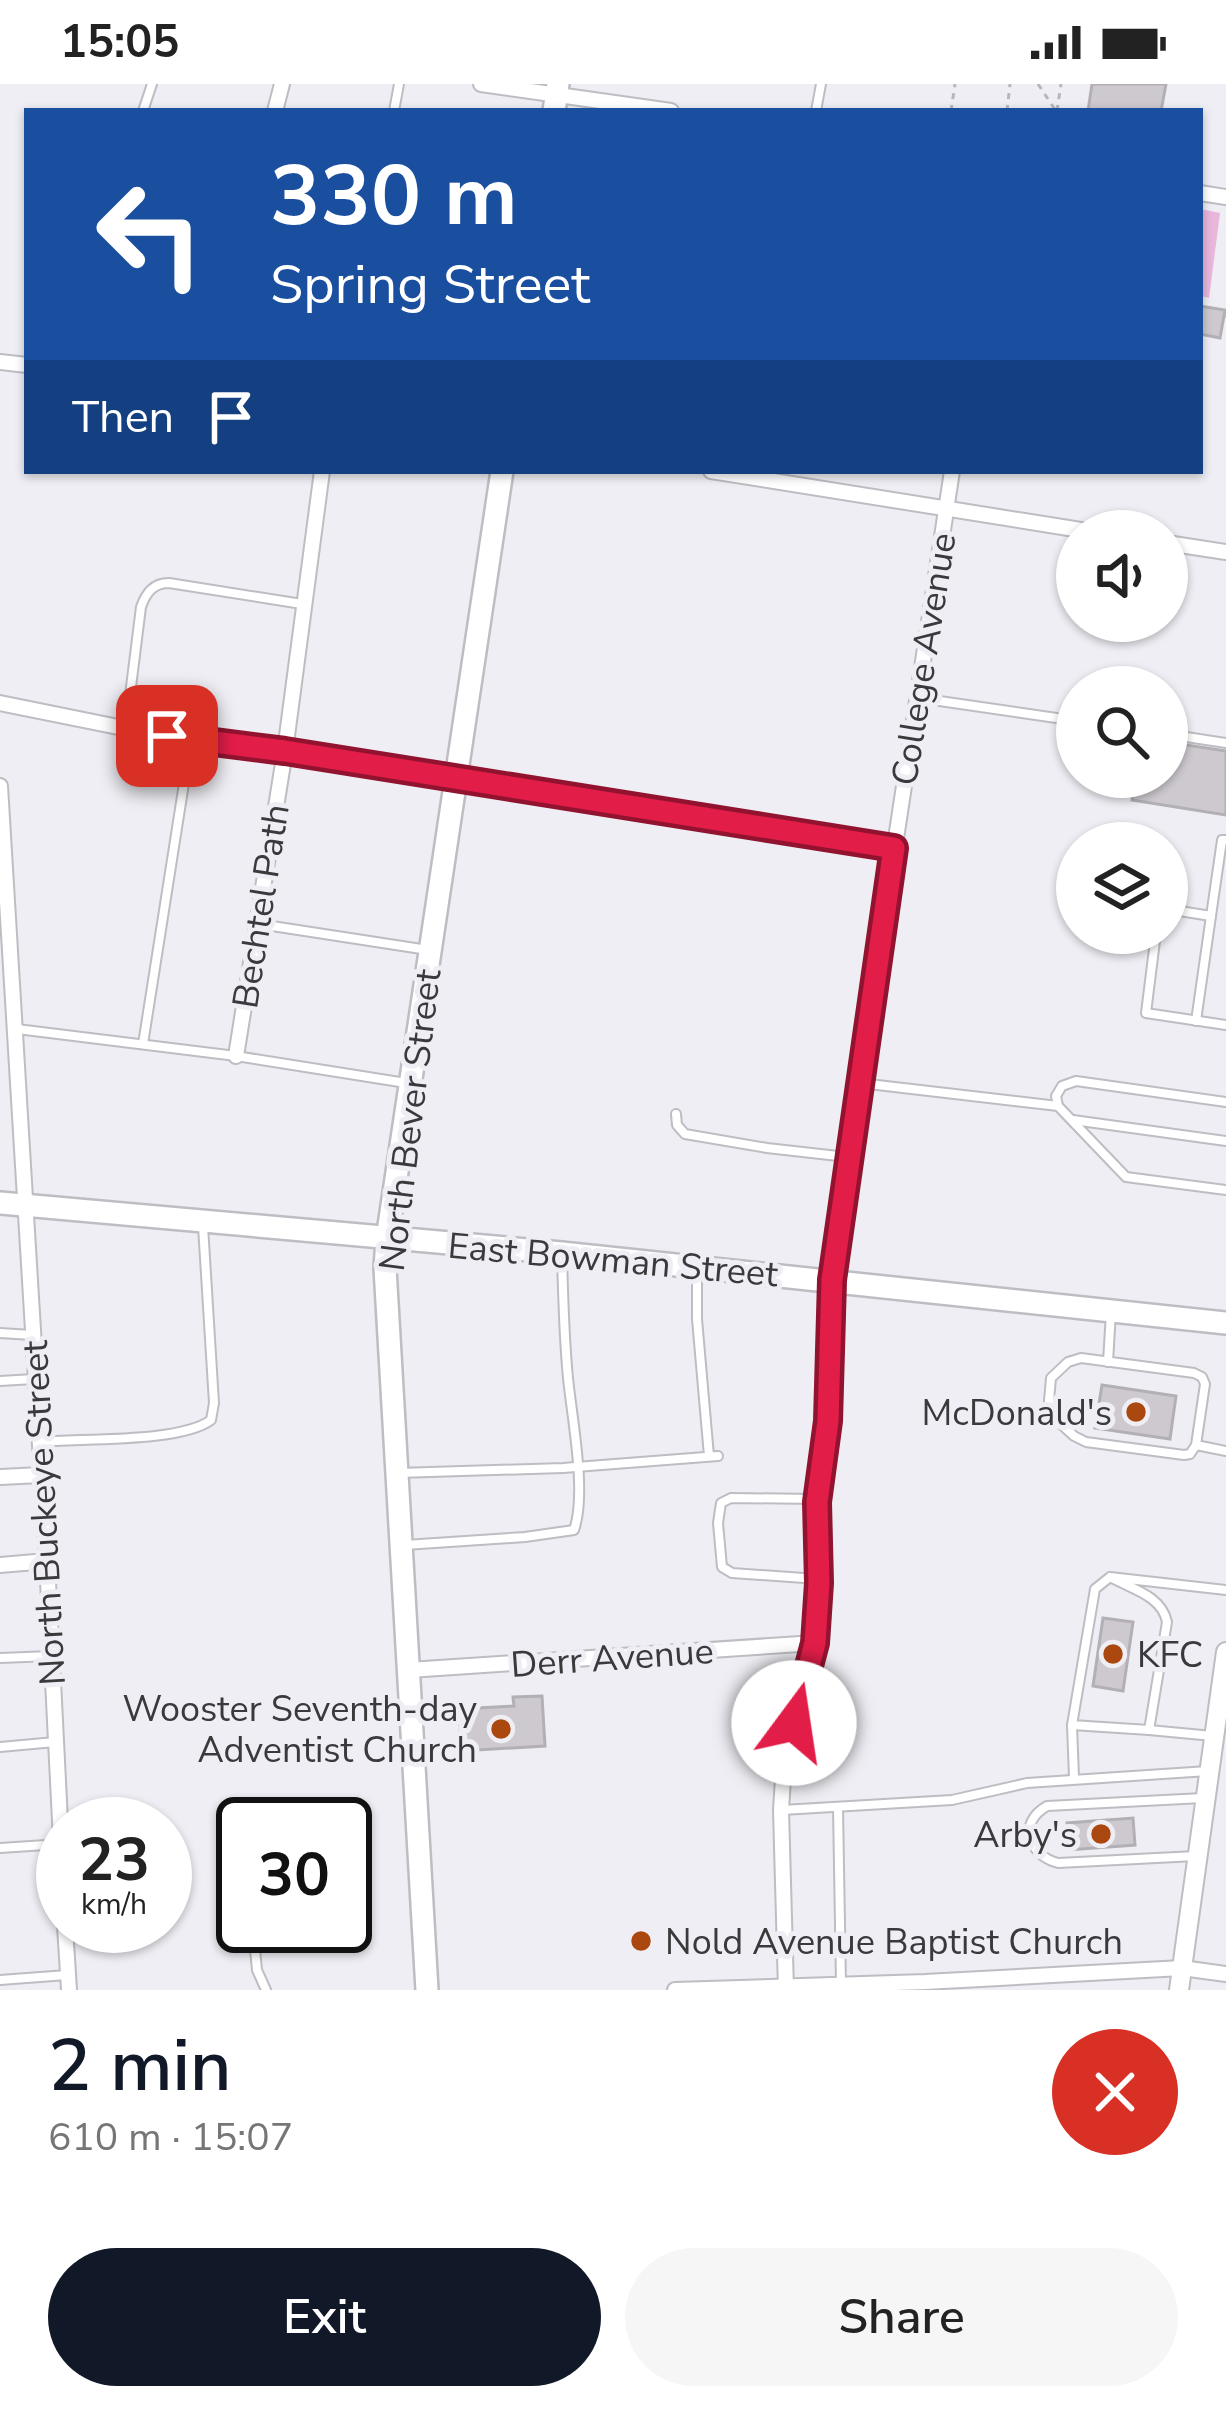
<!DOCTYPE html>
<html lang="en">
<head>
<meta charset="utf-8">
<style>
	body { margin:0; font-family:"Nunito Sans",sans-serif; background:#f6f6f6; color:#222; height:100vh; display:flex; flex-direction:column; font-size:45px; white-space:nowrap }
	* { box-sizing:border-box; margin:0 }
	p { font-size:39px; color:#767676 }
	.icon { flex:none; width:66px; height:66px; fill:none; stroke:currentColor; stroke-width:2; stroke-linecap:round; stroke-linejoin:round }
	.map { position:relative; height:1906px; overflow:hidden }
	.details { display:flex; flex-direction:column; background:#fff; flex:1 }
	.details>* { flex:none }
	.banner { position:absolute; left:24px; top:24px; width:1179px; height:366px; border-radius:0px; box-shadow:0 3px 9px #0004; background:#1a4fa0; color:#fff; overflow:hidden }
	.controls { position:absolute; left:1056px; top:426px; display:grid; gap:24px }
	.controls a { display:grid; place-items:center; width:132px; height:132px; border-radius:50%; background:#fff; box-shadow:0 3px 9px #0004; font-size:60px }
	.speed { position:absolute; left:36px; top:1713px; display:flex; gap:24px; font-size:60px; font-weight:700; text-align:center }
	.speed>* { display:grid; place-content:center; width:156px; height:156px; border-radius:50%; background:#fff; box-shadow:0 3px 9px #0004; line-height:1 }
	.speed small { font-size:30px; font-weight:400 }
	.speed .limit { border:6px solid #111; border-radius:18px; background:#fff; color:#111 }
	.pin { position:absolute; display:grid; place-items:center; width:102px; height:102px; color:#fff; margin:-51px; border-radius:24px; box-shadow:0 6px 18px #0006 }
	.me { position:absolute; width:132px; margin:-66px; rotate:14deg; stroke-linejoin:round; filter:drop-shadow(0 0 9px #0008) }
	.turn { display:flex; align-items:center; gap:42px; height:252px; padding:0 48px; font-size:54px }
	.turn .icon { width:156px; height:156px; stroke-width:2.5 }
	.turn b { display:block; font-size:84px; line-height:102px }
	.then { display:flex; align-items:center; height:114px; padding:0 48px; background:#0003; gap:24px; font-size:45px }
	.round { display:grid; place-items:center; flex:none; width:126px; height:126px; border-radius:63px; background:#f6f6f6 }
	.overview { display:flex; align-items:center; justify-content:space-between; height:204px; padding:0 48px }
	h1 { font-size:72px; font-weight:600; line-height:90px; color:#111827 }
	.primary-button { display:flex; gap:24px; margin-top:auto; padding:24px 48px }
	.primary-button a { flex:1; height:138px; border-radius:72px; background:#111827; color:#fff; font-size:48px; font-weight:600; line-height:138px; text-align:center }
	.primary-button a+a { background:#f6f6f6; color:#222 }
	.status { display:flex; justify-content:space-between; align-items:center; height:84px; padding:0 60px; background:#fff; direction:ltr }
	.status svg { height:33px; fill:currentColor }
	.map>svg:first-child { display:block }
	.green { fill:#e9b6dc }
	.building { fill:#cdc9cf; stroke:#b3b0b5; stroke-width:3 }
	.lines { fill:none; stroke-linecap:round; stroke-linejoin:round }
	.service-casing { stroke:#bdbdc3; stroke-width:12 }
	.minor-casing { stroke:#bdbdc3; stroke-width:18 }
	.tertiary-casing { stroke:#bdbdc3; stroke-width:22 }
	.secondary-casing { stroke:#bdbdc3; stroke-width:26 }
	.path { stroke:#b7b6bb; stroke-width:3; stroke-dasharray:6 6; stroke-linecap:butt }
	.service { stroke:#fff; stroke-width:8 }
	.minor { stroke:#fff; stroke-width:14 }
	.tertiary { stroke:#fff; stroke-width:18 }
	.secondary { stroke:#fff; stroke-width:21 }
	.route-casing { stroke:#92132f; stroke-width:30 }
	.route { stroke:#e11d48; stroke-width:21 }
	.poi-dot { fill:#ab4810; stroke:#efeef4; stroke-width:4.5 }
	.labels { text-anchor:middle; stroke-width:10; stroke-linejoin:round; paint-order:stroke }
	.street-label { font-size:36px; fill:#3a393c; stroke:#efeef4 }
	.poi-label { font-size:36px; fill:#3a393c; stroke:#efeef4; text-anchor:end }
</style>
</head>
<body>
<div class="status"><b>15:05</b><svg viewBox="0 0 49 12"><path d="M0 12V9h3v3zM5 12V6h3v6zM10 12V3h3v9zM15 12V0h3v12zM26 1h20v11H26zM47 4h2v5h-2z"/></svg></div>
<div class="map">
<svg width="1226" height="1906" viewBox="0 0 1226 1906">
	<rect width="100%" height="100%" fill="#efeef4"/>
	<path class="green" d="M 1200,125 L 1220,129 L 1209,214 L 1200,212 Z"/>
	<g class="building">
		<path d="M 1092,0 L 1166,0 L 1161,27 L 1088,27 Z"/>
		<path d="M 1200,222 L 1225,226 L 1220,254 L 1200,250 Z"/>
		<path d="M 1167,658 L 1226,667 L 1226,731 L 1132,716 L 1136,693 L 1167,693 Z"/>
		<path d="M 1102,1301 L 1176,1312 L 1170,1355 L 1095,1344 Z"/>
		<path d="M 1103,1534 L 1133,1538 L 1123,1607 L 1093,1602 Z"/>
		<path d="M 542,1612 L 545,1662 L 461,1667 L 459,1625 L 514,1622 L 513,1613 Z"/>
		<path d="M 1133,1734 L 1135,1761 L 1068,1766 L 1067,1739 Z"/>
	</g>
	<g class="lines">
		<defs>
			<g id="service">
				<path d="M 143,27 L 152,0"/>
				<path d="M 394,27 L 399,0"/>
				<path d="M 816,27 L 821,0"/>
				<path d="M 919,614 L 1077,637"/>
				<path d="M 126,643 L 141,523 C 146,509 153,499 169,499 L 302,520"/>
				<path d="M 1167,650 L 1226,659"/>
				<path d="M 1167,825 L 1211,832 L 1222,756 L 1226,756"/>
				<path d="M 259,840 L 428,866"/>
				<path d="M 1156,849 L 1146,929 L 1226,941"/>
				<path d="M 1196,937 L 1211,832"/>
				<path d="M 17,945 L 236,972 L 406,999"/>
				<path d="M 143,960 L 191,655"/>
				<path d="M 860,999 L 1058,1022 L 1126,1093 L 1226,1106"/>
				<path d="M 1058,1022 L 1056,1012 L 1062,1002 L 1076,997 L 1226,1018"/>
				<path d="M 676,1030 L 677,1041 L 685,1050 L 767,1064 L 847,1073"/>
				<path d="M 1073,1036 L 1226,1057"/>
				<path d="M 697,1184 L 697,1235 L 709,1372"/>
				<path d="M 0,1249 L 32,1251"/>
				<path d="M 1108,1278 L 1111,1228"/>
				<path d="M 0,1297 L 34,1295"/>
				<path d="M 39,1358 C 81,1354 180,1359 211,1336 L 214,1319 L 203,1142"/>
				<path d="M 1196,1361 L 1205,1300 L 1202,1293 L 1194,1289 L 1081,1274 L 1068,1278 L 1051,1294 L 1048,1328 L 1074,1352 L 1086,1358 L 1184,1371 L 1190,1370 L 1196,1361 L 1226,1367"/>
				<path d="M 398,1389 L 563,1384 L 718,1372"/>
				<path d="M 816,1415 L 731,1414 L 721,1419 L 718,1439 L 722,1483 L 732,1489 L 818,1495"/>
				<path d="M 405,1461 L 525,1453 L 574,1446 C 587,1409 572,1335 568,1294 C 564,1253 563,1212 562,1171"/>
				<path d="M 1110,1493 C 1132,1505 1162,1512 1167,1538 L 1149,1646 L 1072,1641 L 1095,1505 L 1110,1493 L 1226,1506"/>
				<path d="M 0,1574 L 51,1572"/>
				<path d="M 1072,1641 L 1074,1694"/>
				<path d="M 1149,1646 L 1213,1652"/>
				<path d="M 0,1663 L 55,1658"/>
				<path d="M 838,1723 L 841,1900"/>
				<path d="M 782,1726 L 952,1716 L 1027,1699 L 1208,1687"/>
				<path d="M 0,1764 L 61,1760"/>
				<path d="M 1196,1772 L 1058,1779 C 1028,1771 1017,1739 1047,1722 L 1203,1714"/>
				<path d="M 253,1845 L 257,1886 L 266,1906"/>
				<path d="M 0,1896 L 67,1891"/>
			</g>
			<g id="minor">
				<path d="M 481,0 L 671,27"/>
				<path d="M 275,27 L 282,0"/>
				<path d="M 1200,109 L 1226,113"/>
				<path d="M 0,278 L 27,281"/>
				<path d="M 711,387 L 1087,447"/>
				<path d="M 1167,459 L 1226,468"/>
				<path d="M 0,619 L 143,648 L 285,667 L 894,764"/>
				<path d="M 0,702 L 47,1477 L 63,1797"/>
				<path d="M 236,972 L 285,667 L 322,387"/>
				<path d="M 0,1393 L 41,1391"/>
				<path d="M 0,1481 L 47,1477"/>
				<path d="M 409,1586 L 815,1559"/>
				<path d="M 65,1842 L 69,1906"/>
				<path d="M 675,1906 L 925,1898 L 1182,1884 L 1226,1890"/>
				<path d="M 786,1906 L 781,1726 L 784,1679 L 815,1559 L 819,1499 L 817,1418 L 828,1337 L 832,1196 L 854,1030 L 952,387"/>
			</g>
			<path id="tertiary" d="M 1179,1906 L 1226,1568"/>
			<g id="secondary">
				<path d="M 554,27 L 558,0"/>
				<path d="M 0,1119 L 562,1169 L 1226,1239"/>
				<path d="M 427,1906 L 385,1184 L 387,1155 L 502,387"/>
			</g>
		</defs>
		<use href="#service" class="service-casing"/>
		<use href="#minor" class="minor-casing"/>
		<use href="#tertiary" class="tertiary-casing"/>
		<use href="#secondary" class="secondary-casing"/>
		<g class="path">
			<path d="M 1038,0 L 1056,27"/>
			<path d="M 951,27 L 955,0"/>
			<path d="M 1007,27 L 1010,0"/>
			<path d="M 1057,27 L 1061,0"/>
			<path d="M 1224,232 L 1226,232"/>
		</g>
		<use href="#service" class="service"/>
		<use href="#minor" class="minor"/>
		<use href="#tertiary" class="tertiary"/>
		<use href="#secondary" class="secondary"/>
	</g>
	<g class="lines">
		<defs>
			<path id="route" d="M 167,652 L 285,667 L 894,764 L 832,1196 L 828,1337 L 817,1418 L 819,1499 L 815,1559 L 794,1639"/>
		</defs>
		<use href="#route" class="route-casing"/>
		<use href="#route" class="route"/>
	</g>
	<g class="poi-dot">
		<circle cx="1136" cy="1328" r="12"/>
		<circle cx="1113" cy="1570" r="12"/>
		<circle cx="501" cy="1645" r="12"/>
		<circle cx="1101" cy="1750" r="12"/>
		<circle cx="641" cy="1857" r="12"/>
	</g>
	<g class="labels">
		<g class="street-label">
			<text transform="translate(923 575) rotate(-81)" y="13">College Avenue</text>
			<text transform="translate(260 822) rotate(-81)" y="13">Bechtel Path</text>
			<text transform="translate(409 1036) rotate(-83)" y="13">North Bever Street</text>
			<text transform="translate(613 1175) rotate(5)" y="13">East Bowman Street</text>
			<text transform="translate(43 1429) rotate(-93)" y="13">North Buckeye Street</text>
			<text transform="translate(612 1573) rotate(-4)" y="13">Derr Avenue</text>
		</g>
		<g class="poi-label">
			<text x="1112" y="1341">McDonald's</text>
			<text x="1137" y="1583" text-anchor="start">KFC</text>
			<text x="477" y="1637">Wooster Seventh-day<tspan x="477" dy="41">Adventist Church</tspan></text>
			<text x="1077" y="1763">Arby's</text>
			<text x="665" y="1870" text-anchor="start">Nold Avenue Baptist Church</text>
		</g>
	</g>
</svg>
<div class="controls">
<a><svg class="icon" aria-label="sound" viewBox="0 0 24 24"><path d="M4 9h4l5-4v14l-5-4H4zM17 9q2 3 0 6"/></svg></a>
<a><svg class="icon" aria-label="search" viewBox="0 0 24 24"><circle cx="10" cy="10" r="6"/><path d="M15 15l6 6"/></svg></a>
<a><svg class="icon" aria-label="layers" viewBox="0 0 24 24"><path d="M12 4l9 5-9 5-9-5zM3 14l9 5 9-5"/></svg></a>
</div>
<div class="speed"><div>23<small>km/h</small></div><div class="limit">30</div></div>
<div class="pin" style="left:167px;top:652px;background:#d93025"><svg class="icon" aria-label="arrive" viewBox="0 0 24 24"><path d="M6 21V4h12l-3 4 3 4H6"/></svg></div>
<svg class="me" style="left:794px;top:1639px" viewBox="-20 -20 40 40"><circle r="19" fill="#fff"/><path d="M0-13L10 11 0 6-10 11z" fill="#e11d48"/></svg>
<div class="banner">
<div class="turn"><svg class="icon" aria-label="left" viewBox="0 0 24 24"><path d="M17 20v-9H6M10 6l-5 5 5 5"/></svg><div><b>330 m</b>Spring Street</div></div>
<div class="then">Then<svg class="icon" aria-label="arrive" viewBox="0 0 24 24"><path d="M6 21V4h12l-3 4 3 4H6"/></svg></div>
</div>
</div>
<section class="details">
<div class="overview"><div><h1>2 min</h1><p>610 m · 15:07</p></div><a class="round" style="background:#d93025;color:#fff"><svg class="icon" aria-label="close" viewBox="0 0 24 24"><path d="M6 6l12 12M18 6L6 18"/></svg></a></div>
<div class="primary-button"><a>Exit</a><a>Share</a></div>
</section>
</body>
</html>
